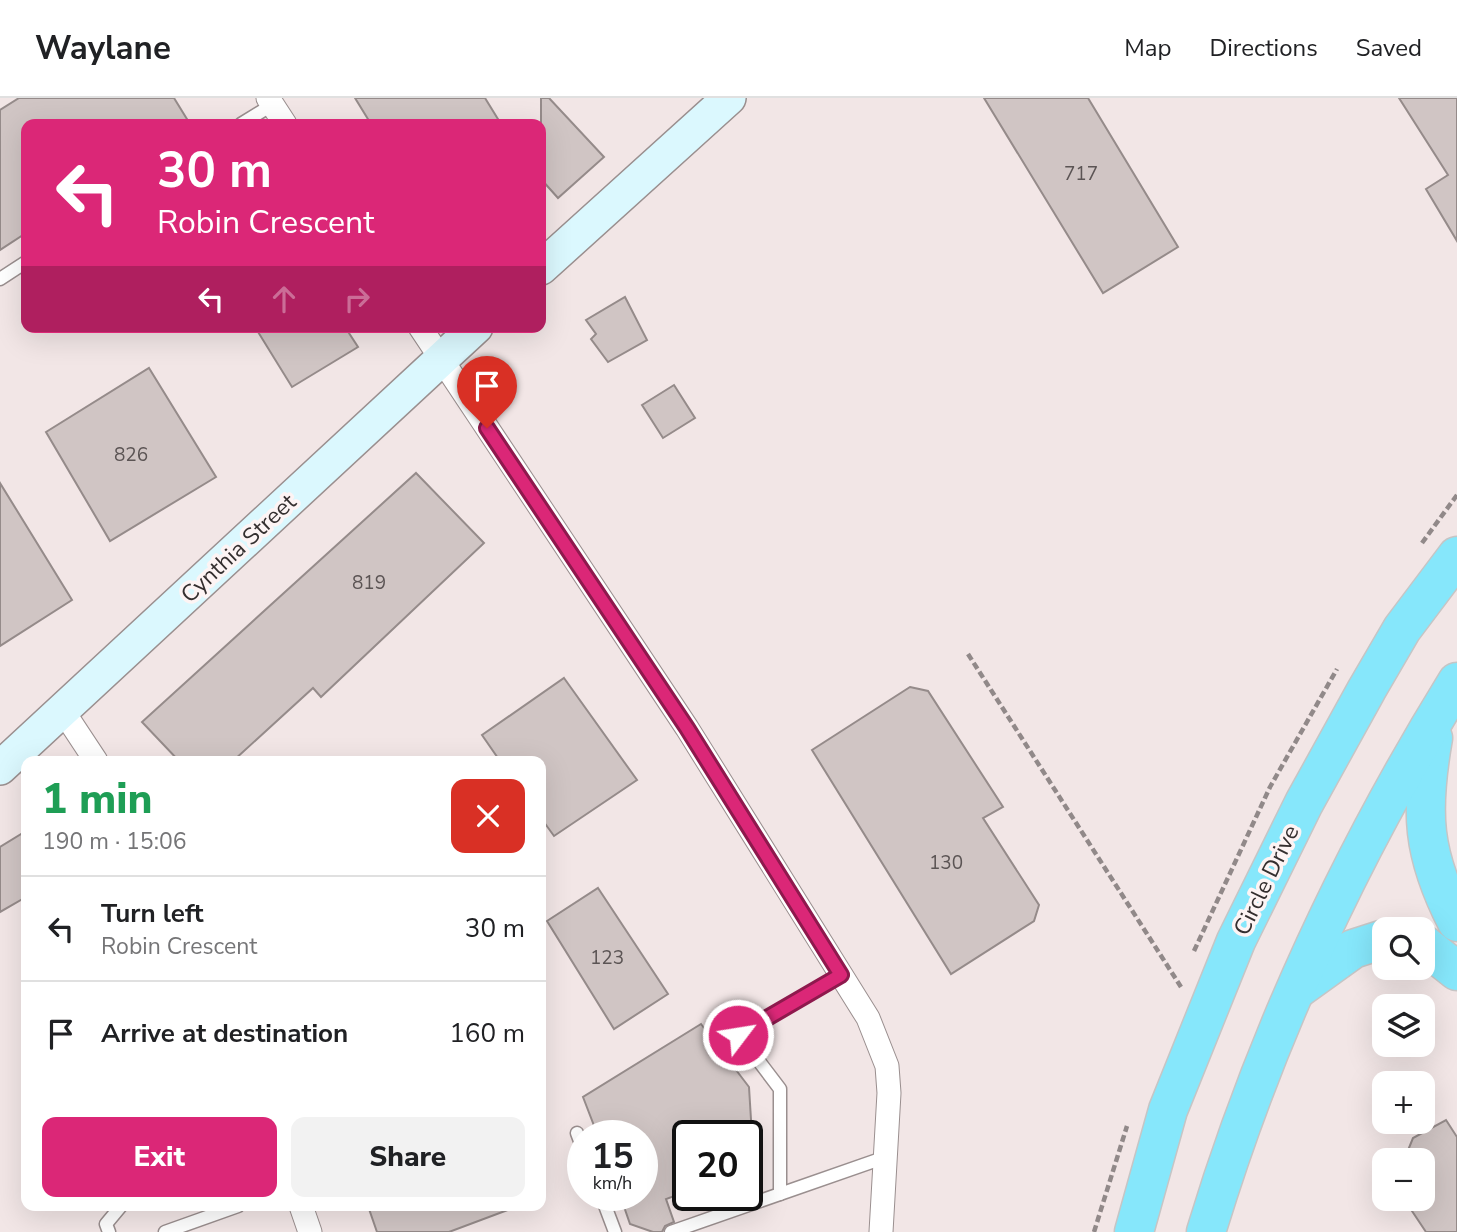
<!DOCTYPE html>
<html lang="en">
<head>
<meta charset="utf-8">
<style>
	body { margin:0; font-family:"Nunito Sans",sans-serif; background:#f2f2f2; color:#202124; height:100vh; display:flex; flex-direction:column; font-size:26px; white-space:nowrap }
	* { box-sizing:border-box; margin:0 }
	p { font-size:23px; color:#757577 }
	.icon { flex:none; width:38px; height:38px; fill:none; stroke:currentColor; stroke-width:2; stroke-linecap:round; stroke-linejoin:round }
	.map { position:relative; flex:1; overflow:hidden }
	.sheet { position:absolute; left:21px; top:658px; width:525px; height:455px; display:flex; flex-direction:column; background:#fff; border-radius:14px; box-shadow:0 7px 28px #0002 }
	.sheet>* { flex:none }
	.guide { position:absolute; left:21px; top:21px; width:525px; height:214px; border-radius:14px; box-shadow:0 7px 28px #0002; background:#db2777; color:#fff; overflow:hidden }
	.buttons { position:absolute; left:1372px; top:819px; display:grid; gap:14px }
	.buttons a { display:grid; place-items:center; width:63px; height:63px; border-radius:14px; background:#fff; box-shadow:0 7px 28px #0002; font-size:35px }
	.speed { position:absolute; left:567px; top:1022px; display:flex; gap:14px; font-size:35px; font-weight:700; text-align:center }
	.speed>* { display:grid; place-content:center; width:91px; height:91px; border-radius:50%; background:#fff; box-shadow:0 7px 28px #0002; line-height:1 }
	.speed small { font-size:18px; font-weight:400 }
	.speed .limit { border:4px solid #111; border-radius:10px; background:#fff; color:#111 }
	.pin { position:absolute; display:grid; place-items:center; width:60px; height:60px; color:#fff; margin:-72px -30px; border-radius:50% 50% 50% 0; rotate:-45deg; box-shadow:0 0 7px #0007 }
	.pin .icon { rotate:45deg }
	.me { position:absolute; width:77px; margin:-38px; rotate:59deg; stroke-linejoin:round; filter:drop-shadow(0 0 5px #0008) }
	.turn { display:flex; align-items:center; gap:24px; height:147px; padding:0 21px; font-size:32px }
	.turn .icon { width:91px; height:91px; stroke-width:2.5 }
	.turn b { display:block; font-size:49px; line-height:60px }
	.lanes { display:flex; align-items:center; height:66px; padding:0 21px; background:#0003; justify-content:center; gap:35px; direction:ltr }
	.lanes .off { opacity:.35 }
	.round { display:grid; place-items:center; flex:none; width:74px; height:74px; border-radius:14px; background:#f2f2f2 }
	.overview { display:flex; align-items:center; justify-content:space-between; height:119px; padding:0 21px }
	h1 { font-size:42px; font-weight:800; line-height:52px; color:#1e9e55 }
	.primary-button { display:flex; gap:14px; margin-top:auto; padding:14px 21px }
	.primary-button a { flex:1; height:80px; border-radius:14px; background:#db2777; color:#fff; font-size:28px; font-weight:800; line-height:80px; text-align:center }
	.primary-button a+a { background:#f2f2f2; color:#202124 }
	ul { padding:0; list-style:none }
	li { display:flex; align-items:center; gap:21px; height:105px; padding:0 21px; border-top:2px solid #e0e0e0 }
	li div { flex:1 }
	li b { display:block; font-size:26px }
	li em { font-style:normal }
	header { display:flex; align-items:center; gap:42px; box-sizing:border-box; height:98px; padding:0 35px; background:#fff; border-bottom:2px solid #e0e0e0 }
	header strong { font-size:33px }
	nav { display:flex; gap:38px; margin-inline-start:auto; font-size:24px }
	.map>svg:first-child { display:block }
	.building { fill:#d0c5c4; stroke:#958b8a; stroke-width:2 }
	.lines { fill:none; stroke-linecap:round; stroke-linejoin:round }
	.lane-casing { stroke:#9a8f8f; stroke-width:15 }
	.street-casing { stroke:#9a8f8f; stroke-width:25 }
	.secondary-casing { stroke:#9a8f8f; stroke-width:36 }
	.highway-casing { stroke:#c6c5c5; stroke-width:41 }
	.path { stroke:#918989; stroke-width:4.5; stroke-dasharray:7 3.5; stroke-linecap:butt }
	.lane { stroke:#fff; stroke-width:12 }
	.street { stroke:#fff; stroke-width:23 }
	.secondary { stroke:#dbf8fe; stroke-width:33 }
	.highway { stroke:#86e7fb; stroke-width:38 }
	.route-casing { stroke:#8e194d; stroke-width:18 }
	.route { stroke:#db2777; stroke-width:12 }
	.labels { text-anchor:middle; stroke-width:7; stroke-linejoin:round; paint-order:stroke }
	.number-label { font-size:19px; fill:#5b5454 }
	.street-label { font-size:23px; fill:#342f2f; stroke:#fdf4f4 }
</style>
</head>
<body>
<header>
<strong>Waylane</strong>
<nav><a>Map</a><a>Directions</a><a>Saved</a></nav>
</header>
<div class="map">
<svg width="1457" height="1134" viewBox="0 0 1457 1134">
	<rect width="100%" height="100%" fill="#f2e6e6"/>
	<g class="building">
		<path d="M 19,0 L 174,0 L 190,26 L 26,26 L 26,135 L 0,152 L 0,12 Z"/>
		<path d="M 355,0 L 485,0 L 501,26 L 371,26 Z"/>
		<path d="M 541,0 L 549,0 L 604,59 L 558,100 L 541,81 Z"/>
		<path d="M 984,0 L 1088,0 L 1178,149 L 1103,195 Z"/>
		<path d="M 1399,0 L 1457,0 L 1457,143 L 1426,91 L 1448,77 Z"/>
		<path d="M 625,199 L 647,242 L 608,264 L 591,241 L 596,236 L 586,222 Z"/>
		<path d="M 255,229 L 345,229 L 358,249 L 292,289 Z"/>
		<path d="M 149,270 L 216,379 L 110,443 L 46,334 Z"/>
		<path d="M 674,287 L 695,320 L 663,340 L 642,307 Z"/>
		<path d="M 416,375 L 484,445 L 321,599 L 313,590 L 233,663 L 179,663 L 142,624 Z"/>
		<path d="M 0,385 L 72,502 L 0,548 Z"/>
		<path d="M 564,580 L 637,682 L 554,738 L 541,720 L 541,663 L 500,663 L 482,637 Z"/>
		<path d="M 910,589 L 928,593 L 1003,709 L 983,720 L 1039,807 L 1034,823 L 951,876 L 812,652 Z"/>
		<path d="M 26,733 L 26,799 L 0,814 L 0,749 Z"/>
		<path d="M 598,790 L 668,896 L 614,931 L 547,823 Z"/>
		<path d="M 701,926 L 749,989 L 752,1038 L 688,1038 L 688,1093 L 666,1101 L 674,1124 L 665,1128 L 662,1134 L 653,1134 L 630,1126 L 620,1097 L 642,1097 L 642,1038 L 598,1038 L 583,999 Z"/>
		<path d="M 1446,1022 L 1457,1039 L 1457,1134 L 1426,1134 L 1404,1101 L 1423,1101 L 1423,1062 L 1404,1062 L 1413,1040 Z"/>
		<path d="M 368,1108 L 513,1108 L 513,1110 L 449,1134 L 377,1134 Z"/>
	</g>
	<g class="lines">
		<defs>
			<g id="lane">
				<path d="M 241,26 L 272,7"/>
				<path d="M 0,181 L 26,164"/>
				<path d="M 577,1035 L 583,1051"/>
				<path d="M 780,1096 L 780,991 L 739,937 L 841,877"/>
				<path d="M 601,1097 L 615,1134"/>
				<path d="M 109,1134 L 106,1126 L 121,1108"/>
				<path d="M 165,1134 L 238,1108"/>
				<path d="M 671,1134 L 886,1059"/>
			</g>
			<g id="street">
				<path d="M 268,0 L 285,26"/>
				<path d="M 420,229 L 687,630 L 868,920 L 887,968 L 889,995 L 881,1134"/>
				<path d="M 63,613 L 96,663"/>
				<path d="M 301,1108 L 310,1134"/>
			</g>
			<g id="secondary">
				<path d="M 541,170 L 729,0"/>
				<path d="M 0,670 L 476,229"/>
			</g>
			<g id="highway">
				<path d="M 1433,640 C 1420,714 1422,756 1457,824"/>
				<path d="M 1423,846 L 1457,873"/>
				<path d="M 1296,892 L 1353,851 L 1384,841"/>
				<path d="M 1134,1134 L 1168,1012 L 1236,843 L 1304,705 L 1367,591 L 1402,531 L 1457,458"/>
				<path d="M 1206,1134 C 1265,939 1350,757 1457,584"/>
			</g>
		</defs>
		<use href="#lane" class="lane-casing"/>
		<use href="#street" class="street-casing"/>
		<use href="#secondary" class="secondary-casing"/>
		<use href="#highway" class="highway-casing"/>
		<g class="path">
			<path d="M 1422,445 L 1457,397"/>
			<path d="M 968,556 L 1181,889"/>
			<path d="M 1194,853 L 1270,689 L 1337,571"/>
			<path d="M 1094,1134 L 1127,1028"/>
		</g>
		<use href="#lane" class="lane"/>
		<use href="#street" class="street"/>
		<use href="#secondary" class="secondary"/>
		<use href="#highway" class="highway"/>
	</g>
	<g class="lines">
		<defs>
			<path id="route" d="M 487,330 L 687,630 L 841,877 L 738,937"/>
		</defs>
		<use href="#route" class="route-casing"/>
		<use href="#route" class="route"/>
	</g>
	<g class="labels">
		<g class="number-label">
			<text x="1081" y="82">717</text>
			<text x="131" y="363">826</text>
			<text x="369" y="491">819</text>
			<text x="946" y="771">130</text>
			<text x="607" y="866">123</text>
		</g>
		<g class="street-label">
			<text transform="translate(238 450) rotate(-43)" y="8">Cynthia Street</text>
			<text transform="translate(1266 782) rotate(-64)" y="8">Circle Drive</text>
		</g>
	</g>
</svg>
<div class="buttons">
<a><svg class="icon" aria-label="search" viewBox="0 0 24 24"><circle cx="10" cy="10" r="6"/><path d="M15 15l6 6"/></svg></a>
<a><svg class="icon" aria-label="layers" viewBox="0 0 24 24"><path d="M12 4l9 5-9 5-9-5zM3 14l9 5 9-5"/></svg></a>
<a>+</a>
<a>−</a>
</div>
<div class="speed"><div>15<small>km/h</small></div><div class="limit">20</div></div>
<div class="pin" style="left:487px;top:330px;background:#d93025"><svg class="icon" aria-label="arrive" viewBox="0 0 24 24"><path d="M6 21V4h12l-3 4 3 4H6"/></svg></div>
<svg class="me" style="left:738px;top:937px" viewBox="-20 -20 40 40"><circle r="17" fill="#db2777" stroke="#fff" stroke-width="3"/><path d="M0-11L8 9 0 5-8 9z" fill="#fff"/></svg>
<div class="guide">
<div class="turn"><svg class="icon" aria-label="left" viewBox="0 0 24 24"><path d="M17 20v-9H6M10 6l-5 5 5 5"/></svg><div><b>30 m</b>Robin Crescent</div></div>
<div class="lanes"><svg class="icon" aria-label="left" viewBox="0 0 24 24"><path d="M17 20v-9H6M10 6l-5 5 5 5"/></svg><svg class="icon off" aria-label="ahead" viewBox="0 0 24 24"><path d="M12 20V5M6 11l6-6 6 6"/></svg><svg class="icon off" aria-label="right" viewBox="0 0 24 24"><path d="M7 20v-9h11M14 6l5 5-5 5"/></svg></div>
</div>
<section class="sheet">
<div class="overview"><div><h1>1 min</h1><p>190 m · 15:06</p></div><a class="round" style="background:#d93025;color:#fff"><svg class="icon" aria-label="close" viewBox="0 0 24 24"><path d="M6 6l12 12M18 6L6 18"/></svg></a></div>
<ul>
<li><svg class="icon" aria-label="left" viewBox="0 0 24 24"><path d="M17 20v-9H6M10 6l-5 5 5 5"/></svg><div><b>Turn left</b><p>Robin Crescent</p></div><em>30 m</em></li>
<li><svg class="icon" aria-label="arrive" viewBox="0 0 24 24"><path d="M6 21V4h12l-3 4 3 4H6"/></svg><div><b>Arrive at destination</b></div><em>160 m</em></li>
</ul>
<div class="primary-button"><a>Exit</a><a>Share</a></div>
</section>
</div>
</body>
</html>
